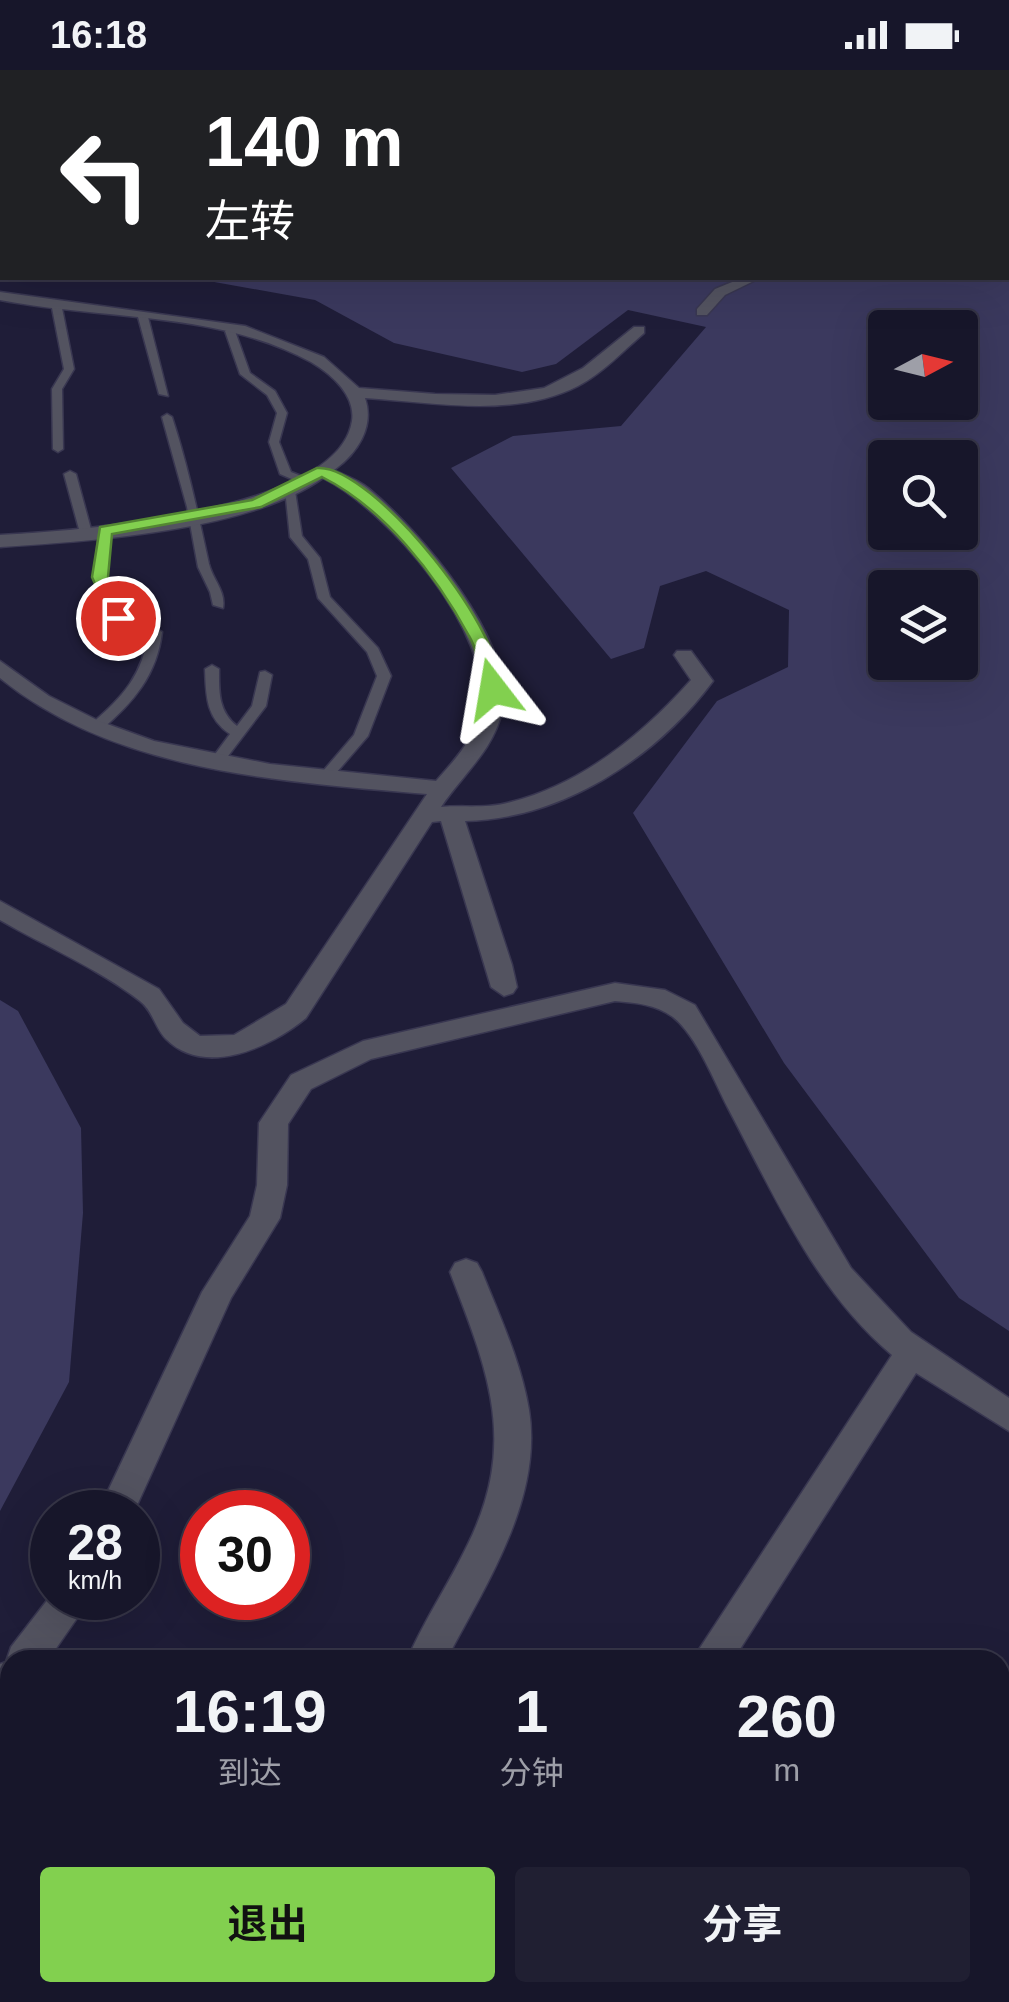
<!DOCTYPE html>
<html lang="zh">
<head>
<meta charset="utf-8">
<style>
	body { margin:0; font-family:Arial,"Noto Sans SC",sans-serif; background:#201f32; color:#f1f3f6; height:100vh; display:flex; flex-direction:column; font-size:38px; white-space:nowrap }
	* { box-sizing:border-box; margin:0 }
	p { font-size:32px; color:#9e9fa8 }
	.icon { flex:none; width:55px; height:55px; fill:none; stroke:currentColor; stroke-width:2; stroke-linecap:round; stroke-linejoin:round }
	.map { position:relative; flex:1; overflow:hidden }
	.sheet { position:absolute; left:0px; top:1580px; width:1010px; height:352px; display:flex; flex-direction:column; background:#17162a; border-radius:30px 30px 0 0; box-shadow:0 10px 40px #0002,0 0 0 2px #363547 }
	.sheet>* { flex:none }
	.hud { position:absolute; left:0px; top:0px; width:1010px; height:210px; box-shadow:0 10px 40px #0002,0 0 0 2px #363547; background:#202124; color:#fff; overflow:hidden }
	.needle { width:65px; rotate:83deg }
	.controls { position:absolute; left:868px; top:240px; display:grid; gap:20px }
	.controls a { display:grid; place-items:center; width:110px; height:110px; border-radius:10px; background:#17162a; box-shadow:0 10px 40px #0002,0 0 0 2px #363547; font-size:50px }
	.speed { position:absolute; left:30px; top:1420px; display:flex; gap:20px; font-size:50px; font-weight:700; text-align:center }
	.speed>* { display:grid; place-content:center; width:130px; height:130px; border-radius:50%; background:#17162a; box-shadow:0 10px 40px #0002,0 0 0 2px #363547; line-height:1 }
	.speed small { font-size:25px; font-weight:400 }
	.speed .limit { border:15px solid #d22; background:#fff; color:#111 }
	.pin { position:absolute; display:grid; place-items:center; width:85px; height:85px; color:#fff; margin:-42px; border:5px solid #fff; border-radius:50%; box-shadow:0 2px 10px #0007 }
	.me { position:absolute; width:110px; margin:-55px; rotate:346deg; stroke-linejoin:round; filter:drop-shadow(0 0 8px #0008) }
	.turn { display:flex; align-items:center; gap:35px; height:210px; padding:0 40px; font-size:45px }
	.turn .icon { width:130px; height:130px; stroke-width:2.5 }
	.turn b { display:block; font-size:70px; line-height:85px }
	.eta { display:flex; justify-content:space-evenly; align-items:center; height:170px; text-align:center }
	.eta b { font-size:60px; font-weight:700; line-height:70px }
	.primary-button { display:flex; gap:20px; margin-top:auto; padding:20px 40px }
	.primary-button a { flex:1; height:115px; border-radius:10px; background:#82d04f; color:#111; font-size:40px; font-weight:700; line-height:115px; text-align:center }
	.primary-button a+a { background:#201f32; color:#f1f3f6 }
	.status { display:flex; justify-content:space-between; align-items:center; height:70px; padding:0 50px; background:#17162a; direction:ltr }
	.status svg { height:28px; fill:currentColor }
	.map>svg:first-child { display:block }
	.green { fill:#3b395e; fill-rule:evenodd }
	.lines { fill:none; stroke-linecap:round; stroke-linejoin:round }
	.service-casing { stroke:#393751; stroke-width:3 }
	.minor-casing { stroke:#393751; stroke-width:3 }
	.service { fill:#535360; fill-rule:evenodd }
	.minor { fill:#535360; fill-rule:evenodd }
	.route { fill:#82d04f; stroke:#548733; stroke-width:2.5 }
</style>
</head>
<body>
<div class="status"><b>16:18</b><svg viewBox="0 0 49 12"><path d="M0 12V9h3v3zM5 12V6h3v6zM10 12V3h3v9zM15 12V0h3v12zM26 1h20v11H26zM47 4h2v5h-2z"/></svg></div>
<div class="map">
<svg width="1009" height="1932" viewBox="0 0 1009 1932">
	<rect width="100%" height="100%" fill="#1f1d38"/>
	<g class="green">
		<path d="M 0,0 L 1009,0 L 1009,1261 L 959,1228 L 784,993 L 633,743 L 717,631 L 788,597 L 789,540 L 706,501 L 660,516 L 644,578 L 611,589 L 451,398 L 513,366 L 621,356 L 706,257 L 628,240 L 556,294 L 522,302 L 394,273 L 315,230 L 192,208 L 1008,208 L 1008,2 L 2,2 L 2,165 ZM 885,258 L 960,258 L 960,332 L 885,332 ZM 885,388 L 960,388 L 960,462 L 885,462 ZM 885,518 L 960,518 L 960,592 L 885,592 Z"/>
		<path d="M 0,930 L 18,941 L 81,1058 L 83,1143 L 69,1312 L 0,1441 Z"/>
	</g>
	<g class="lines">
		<defs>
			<g id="service">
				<path d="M 57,235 L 62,238 L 74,299 L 62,319 L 63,379 L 58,382 L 53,379 L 52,319 L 64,299 L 52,238 Z"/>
				<path d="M 143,244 L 148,247 L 168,326 L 159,324 L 138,247 Z"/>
				<path d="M 230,258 L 235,261 L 250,303 L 275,321 L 287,343 L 279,372 L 291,402 L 309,409 L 309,413 L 301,413 L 280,404 L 269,372 L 277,343 L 267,325 L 240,304 L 225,261 Z"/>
				<path d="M 167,344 L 172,347 C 188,396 198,444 209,494 C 213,510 226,521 223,538 L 213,535 L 210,522 L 198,497 L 187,437 L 162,347 Z"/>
				<path d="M 70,401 L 76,404 L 92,463 L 90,466 L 80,463 L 64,404 Z"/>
				<path d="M 285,419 L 295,421 L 302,466 L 320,488 L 330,527 L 378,578 L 391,606 L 368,666 L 330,710 L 325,711 L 318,707 L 354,665 L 377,606 L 367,582 L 318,528 L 308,489 L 290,467 Z"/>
				<path d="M 105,456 L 111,460 L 106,507 L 124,548 L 118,552 L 112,548 L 94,507 L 99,460 Z"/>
				<path d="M 155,558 L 162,562 C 157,605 133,633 101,660 L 91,660 L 91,654 C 122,628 144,604 148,562 Z"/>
				<path d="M 212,595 L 219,599 C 219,621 218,641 237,656 L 252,636 L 260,602 L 265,601 L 272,605 L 266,636 L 222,694 L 217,695 L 210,691 L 230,664 C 206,648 206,626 205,599 Z"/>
			</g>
			<g id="minor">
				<rect x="1008" y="172" width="1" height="8"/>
				<path d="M 742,208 L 760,208 L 725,225 L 707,245 L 697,245 L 697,239 L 715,219 Z"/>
				<path d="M 0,222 L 245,256 L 324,287 L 359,318 L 435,324 L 495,325 L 544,318 L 583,298 L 634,257 L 644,257 L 644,263 C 623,281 603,303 578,316 C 514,349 433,332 365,328 C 375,357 357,384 334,400 C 345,406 359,410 368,418 C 419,460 516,571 502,641 C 494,680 462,705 441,737 C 464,735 488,739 511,732 C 582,714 643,664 691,610 L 674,585 L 677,581 L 691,581 L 713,611 C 656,688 562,749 465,751 L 512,895 L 517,917 L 513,923 L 504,926 L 491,917 L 441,751 L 432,752 L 306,948 C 271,977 205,1008 166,969 C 155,958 153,941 140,931 C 99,899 45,876 0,850 L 0,831 L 159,919 L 183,953 L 200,966 L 234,965 L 286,934 L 427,724 C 281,711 117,703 0,608 L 0,591 L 49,626 L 99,651 L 154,671 L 270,694 L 436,711 C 455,690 475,668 480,640 C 495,563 387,440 323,408 C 249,461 90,471 0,477 L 0,465 C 74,461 338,443 352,351 C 356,325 331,304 311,292 C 218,241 102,250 0,230 Z"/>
				<path d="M 615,913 L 665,920 L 695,935 L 851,1198 L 911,1262 L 1009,1328 L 1009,1361 L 916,1303 L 733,1590 L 692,1590 L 892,1285 C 815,1220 774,1125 728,1038 C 714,1011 697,966 673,947 C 655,934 636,933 615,931 L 371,989 L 311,1019 L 288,1054 L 287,1115 L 280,1148 L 231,1228 L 134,1442 L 98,1442 L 202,1222 L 250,1146 L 257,1115 L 259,1053 L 291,1005 L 363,971 Z"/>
				<path d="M 466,1189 L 477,1193 L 482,1202 C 500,1247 521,1292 529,1340 C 543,1429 486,1514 446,1590 L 407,1590 C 424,1550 449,1514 468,1474 C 518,1372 488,1301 450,1202 L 455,1193 Z"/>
				<path d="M 52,1524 L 52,1528 L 91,1528 L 48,1590 L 10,1590 L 10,1637 L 0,1641 L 0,1594 L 6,1592 L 11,1577 Z"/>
				<path d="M 523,1922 L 567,1922 L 564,1932 L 520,1932 Z"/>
			</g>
		</defs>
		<use href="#service" class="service-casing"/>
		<use href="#minor" class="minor-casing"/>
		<use href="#service" class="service"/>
		<use href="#minor" class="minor"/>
	</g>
	<path class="route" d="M 317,398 C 372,393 513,570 499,623 L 484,619 C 480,602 478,581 469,566 C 436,505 384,438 322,407 L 261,437 L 112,464 L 108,507 L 126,548 L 112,552 L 92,507 L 100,457 L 252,430 Z"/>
</svg>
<div class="controls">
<a><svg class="needle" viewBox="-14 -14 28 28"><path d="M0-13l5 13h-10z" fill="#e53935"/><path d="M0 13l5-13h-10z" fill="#9e9fa8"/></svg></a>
<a><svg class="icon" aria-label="search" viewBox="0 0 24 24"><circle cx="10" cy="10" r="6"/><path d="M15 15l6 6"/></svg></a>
<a><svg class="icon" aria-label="layers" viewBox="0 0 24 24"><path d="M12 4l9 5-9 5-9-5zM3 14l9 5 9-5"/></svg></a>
</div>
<div class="speed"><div>28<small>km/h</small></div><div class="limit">30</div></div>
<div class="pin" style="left:118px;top:548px;background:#d93025"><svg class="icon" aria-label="arrive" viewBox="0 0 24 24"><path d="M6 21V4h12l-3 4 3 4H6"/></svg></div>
<svg class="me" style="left:493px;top:619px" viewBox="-20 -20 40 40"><path d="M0-17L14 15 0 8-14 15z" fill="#82d04f" stroke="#fff" stroke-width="4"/></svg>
<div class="hud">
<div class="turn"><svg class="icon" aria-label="left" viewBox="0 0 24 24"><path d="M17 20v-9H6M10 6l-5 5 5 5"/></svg><div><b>140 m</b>左转</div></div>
</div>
<section class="sheet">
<div class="eta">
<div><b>16:19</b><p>到达</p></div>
<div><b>1</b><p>分钟</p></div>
<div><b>260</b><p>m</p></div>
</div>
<div class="primary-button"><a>退出</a><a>分享</a></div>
</section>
</div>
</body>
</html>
